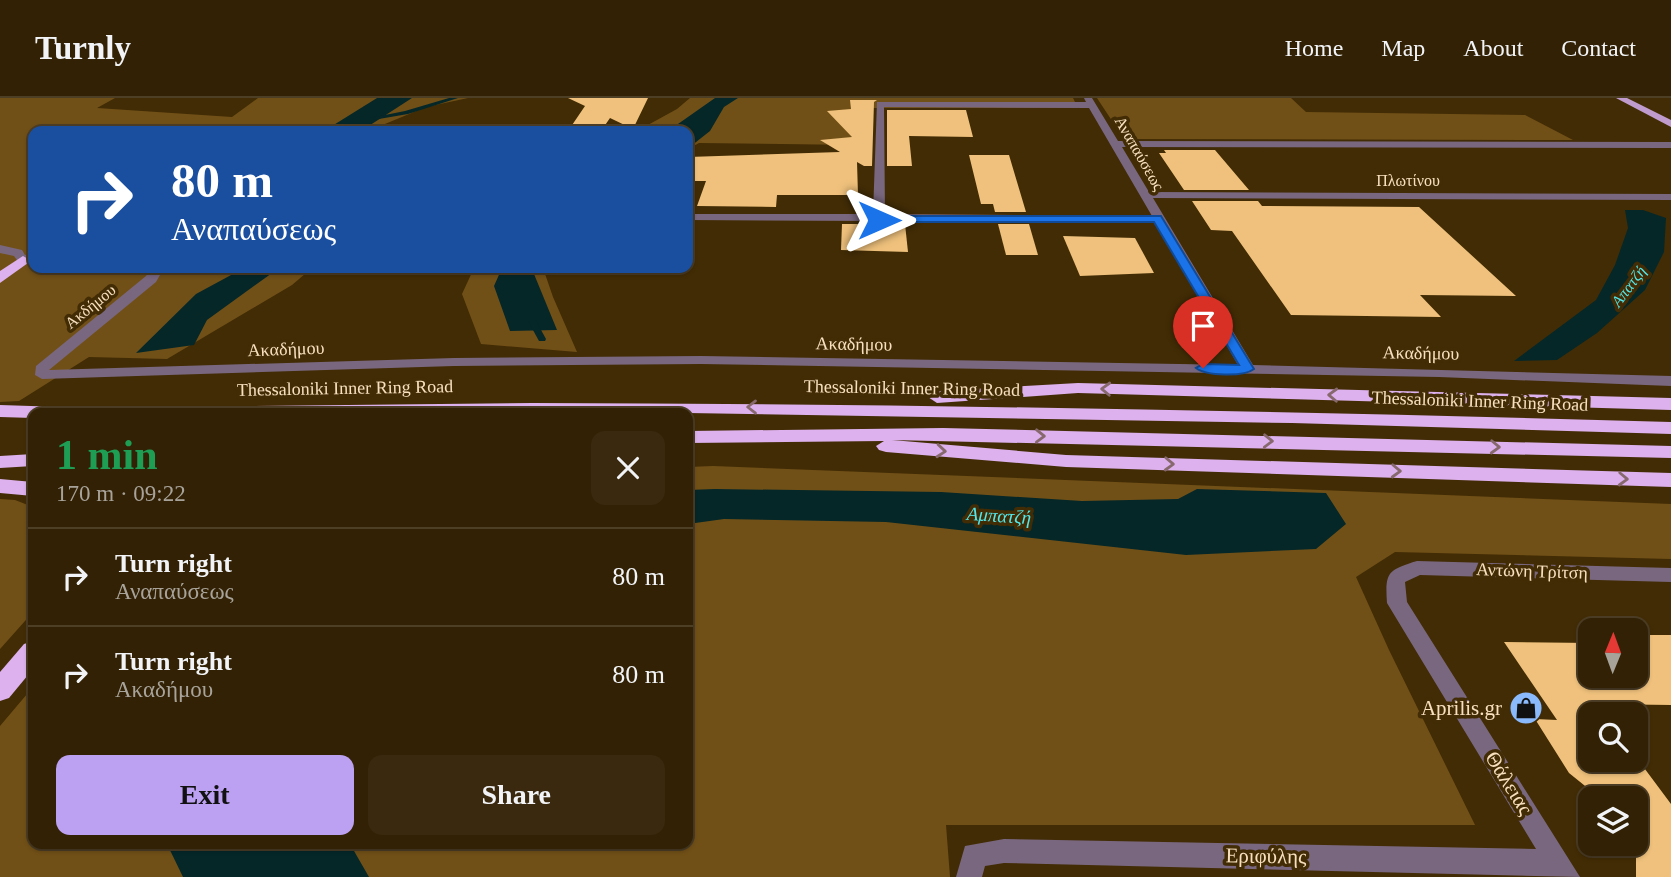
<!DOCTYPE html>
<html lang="en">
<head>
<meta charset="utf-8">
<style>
	body { margin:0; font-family:"Times New Roman",serif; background:#3a290e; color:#f1f3f6; height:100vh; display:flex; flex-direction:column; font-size:26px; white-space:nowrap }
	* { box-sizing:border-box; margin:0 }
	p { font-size:23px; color:#a8a39a }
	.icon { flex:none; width:38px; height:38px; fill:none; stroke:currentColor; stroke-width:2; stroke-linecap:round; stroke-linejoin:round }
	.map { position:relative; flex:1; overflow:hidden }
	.drawer { position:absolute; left:28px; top:310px; width:665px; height:441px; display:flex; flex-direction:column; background:#322104; border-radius:14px; box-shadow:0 2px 5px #0004,0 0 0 2px #4d3e26 }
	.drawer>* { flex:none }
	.guide { position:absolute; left:28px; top:28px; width:665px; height:147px; border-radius:14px; box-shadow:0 2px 5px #0004,0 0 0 2px #4d3e26; background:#1a4fa0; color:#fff; overflow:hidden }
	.needle { width:46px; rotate:1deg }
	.fabs { position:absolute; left:1578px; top:520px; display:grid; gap:14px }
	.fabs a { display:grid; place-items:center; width:70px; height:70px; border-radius:14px; background:#322104; box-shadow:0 2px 5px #0004,0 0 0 2px #4d3e26; font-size:35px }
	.pin { position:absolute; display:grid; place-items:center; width:60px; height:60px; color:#fff; margin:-72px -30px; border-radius:50% 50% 50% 0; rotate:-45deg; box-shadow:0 0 7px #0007 }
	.pin .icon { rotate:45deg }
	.me { position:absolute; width:77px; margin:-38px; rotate:90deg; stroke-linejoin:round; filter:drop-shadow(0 0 5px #0008) }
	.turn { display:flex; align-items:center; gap:24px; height:147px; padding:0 28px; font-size:32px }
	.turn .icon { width:91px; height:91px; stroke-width:2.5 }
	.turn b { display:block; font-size:49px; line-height:60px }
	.round { display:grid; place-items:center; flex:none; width:74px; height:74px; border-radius:14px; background:#3a290e }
	.overview { display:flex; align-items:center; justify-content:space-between; height:119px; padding:0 28px }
	h1 { font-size:42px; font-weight:700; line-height:52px; color:#1e9e55 }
	.cta { display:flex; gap:14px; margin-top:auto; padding:14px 28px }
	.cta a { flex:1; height:80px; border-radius:14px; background:#bca0f2; color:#111; font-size:28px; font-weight:700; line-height:80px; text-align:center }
	.cta a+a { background:#3a290e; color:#f1f3f6 }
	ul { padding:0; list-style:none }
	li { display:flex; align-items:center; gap:21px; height:98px; padding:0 28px; border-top:2px solid #4d3e26 }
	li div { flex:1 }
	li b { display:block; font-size:26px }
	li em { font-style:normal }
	header { display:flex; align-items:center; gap:42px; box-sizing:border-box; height:98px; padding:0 35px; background:#322104; border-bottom:2px solid #4d3e26 }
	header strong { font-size:33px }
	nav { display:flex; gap:38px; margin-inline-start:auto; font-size:24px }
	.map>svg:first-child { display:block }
	.green { fill:#715017 }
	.water { fill:#052728 }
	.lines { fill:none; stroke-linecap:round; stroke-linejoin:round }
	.stream { fill:#052728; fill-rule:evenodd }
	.building { fill:#efc17c }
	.minor { fill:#79677f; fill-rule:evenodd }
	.major { fill:#c09cce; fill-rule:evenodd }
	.highway { fill:#dcb1ed; fill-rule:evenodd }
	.oneway { stroke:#87686d }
	.route { fill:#1a73e8; stroke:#114b97; stroke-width:2 }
	.labels { text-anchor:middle; stroke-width:7; stroke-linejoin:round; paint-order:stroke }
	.far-street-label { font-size:16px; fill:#f8e0bf; stroke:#422c05 }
	.far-water-label { font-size:16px; font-style:italic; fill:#51e8eb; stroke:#422c05 }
	.street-label { font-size:18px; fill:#f8e0bf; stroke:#422c05 }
	.water-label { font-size:19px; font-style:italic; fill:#51e8eb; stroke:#422c05 }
	.near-poi-label { font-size:21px; fill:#f8e0bf; stroke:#422c05; text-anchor:end }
	.near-street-label { font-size:21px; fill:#f8e0bf; stroke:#422c05 }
</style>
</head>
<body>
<header>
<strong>Turnly</strong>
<nav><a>Home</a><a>Map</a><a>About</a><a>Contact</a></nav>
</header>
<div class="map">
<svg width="1671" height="779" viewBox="0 0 1671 779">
	<rect width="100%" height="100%" fill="#422c05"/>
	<g class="green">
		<path d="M 0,0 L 115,0 L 97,10 L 232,19 L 258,0 L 468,0 L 426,9 L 368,33 L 33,33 L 33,170 L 312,170 L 292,187 L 167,261 L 89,259 L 19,303 L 0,304 Z"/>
		<path d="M 690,0 L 1073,0 L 1078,10 L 853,10 L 858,47 L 699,45 L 688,51 L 688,33 L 637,33 L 677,11 Z"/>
		<path d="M 1097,0 L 1291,0 L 1306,14 L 1525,17 L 1573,42 L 1124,41 Z"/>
		<path d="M 474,170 L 543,170 L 553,199 L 577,254 L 481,246 L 462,196 Z"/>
		<path d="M 713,368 L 1671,406 L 1671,461 L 1395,454 L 1356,479 L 1389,552 L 1475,727 L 946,727 L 950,779 L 0,779 L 0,628 L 33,589 L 33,746 L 688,746 L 688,369 Z"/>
		<path d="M 0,401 L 15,402 L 33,409 L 33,514 L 0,551 Z"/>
	</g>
	<g class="water">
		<path d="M 377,0 L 412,0 L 361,33 L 324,33 Z"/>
		<path d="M 715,0 L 738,0 L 724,9 L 710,33 L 691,48 L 688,49 L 688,33 L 668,33 Z"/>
		<path d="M 1625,112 L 1643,112 L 1666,120 L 1664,154 L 1645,192 L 1597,235 L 1557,262 L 1514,263 L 1596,202 L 1615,167 L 1628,130 Z"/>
		<path d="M 244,170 L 279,170 L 207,222 L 194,247 L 136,255 L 196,196 Z"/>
		<path d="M 502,170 L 535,170 L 534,176 L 557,232 L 510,233 L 494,188 Z"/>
		<path d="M 715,391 L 941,394 L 1082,403 L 1178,401 L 1197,391 L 1326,395 L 1346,426 L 1316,451 L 1186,457 L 886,424 L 724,421 L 688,426 L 688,392 Z"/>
		<path d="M 167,746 L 350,746 L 369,779 L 183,779 Z"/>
	</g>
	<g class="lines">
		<g class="stream">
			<path d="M 449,0 L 458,0 L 408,16 L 373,22 L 370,20 L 405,13 Z"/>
			<path d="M 529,221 L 535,221 L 546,241 L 545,243 L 539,243 L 528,223 Z"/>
		</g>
	</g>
	<g class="building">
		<path d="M 568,0 L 648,0 L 633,31 L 610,20 L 601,33 L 568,33 L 585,8 Z"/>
		<path d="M 850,2 L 877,2 L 874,4 L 872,68 L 864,68 L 857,64 L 858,97 L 777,97 L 776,109 L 697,108 L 706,83 L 688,83 L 688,59 L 840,54 L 820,42 L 852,39 L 827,13 L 851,11 Z"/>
		<path d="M 887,12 L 966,12 L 973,39 L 909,38 L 912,68 L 887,68 Z"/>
		<path d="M 1164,52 L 1215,52 L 1249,92 L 1184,92 L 1159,55 L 1166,55 Z"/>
		<path d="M 969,57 L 1009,57 L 1026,114 L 995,114 L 993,106 L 981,106 Z"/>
		<path d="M 1192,103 L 1258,103 L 1262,108 L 1419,109 L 1516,198 L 1420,197 L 1441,219 L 1291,217 L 1232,133 L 1211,132 Z"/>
		<path d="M 842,126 L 905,126 L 908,154 L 841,152 Z"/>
		<path d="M 998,126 L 1029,126 L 1038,157 L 1006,157 Z"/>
		<path d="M 1063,138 L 1135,140 L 1154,175 L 1080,178 Z"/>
		<path d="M 1636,537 L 1671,537 L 1671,607 L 1596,606 L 1604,616 L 1591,616 L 1591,662 L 1636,662 L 1636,659 L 1671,706 L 1671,779 L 1636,779 L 1636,700 L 1600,700 L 1569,675 L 1535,621 L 1557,622 L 1504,544 L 1591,545 L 1591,578 L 1636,578 Z"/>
	</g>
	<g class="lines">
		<g class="minor">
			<path d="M 1084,0 L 1092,0 L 1118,43 L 1671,44 L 1671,50 L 1122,49 L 1149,94 L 1671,96 L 1671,102 L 1153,100 L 1253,267 L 1671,278 L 1671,288 L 1439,279 L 701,266 L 454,268 L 42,281 L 35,277 L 36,268 L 146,178 L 152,170 L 164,170 L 156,184 L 49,272 L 454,260 L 701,258 L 1238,267 L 1156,124 L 884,123 L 879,125 L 874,123 L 688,122 L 688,116 L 873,116 L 877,4 L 1086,4 ZM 884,9 L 1089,10 L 1152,118 L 885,116 Z"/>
			<path d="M 0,147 L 22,152 L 25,157 L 33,154 L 33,162 L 19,165 L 14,158 L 0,155 Z"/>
			<path d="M 1417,463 L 1671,470 L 1671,484 L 1420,477 L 1405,484 L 1407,504 L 1580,779 L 1004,765 L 985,768 L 982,779 L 956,779 L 965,748 L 1004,741 L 1536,751 L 1387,505 C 1385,475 1387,472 1417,463 Z"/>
		</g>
		<path class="major" d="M 1616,0 L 1627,0 L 1671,22 L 1671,29 Z"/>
		<g class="highway">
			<path d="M 23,158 L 30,162 L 28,165 L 0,185 L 0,173 Z"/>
			<path d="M 1078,285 L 1671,300 L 1671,312 L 1078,295 L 937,305 L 928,299 L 937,293 Z"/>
			<path d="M 532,305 C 912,306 1292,313 1671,324 L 1671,336 L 1292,325 L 688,315 L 144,315 L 153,309 Z"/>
			<path d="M 0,307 L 62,309 L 71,315 L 33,315 L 33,320 L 0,319 Z"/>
			<path d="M 943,330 L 1671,348 L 1671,360 L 892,342 L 1066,357 L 1671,375 L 1671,389 L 1066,369 L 886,354 L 879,352 L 876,348 L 884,343 L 688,345 L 688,333 Z"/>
			<path d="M 33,356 L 33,368 L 0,370 L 0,358 Z"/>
			<path d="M 0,381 L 33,384 L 33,398 L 0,395 Z"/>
			<path d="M 33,543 L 33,571 L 9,600 L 0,603 L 0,574 L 24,546 Z"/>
		</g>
	</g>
	<defs><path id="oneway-chevron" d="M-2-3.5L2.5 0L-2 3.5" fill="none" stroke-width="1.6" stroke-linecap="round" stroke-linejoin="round" transform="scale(1.75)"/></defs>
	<g class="oneway">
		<use href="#oneway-chevron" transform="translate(1106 291) rotate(-178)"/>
		<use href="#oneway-chevron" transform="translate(1333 297) rotate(-178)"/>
		<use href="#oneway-chevron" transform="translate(752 309) rotate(-180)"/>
		<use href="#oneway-chevron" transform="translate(1040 338) rotate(1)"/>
		<use href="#oneway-chevron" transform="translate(1268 343) rotate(1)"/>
		<use href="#oneway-chevron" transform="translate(1495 349) rotate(2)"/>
		<use href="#oneway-chevron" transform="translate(941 353) rotate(5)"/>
		<use href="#oneway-chevron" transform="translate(1169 366) rotate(2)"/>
		<use href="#oneway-chevron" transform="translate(1396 373) rotate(2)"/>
		<use href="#oneway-chevron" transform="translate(1623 381) rotate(2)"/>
	</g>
	<path class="route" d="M 879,118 L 1161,118 L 1254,271 C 1244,279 1206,278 1196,270 L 1203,266 L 1239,267 L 1154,124 L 875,124 L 875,119 Z"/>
	<defs>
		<symbol id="shop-disc" viewBox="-11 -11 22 22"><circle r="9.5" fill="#8abafc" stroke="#422c05"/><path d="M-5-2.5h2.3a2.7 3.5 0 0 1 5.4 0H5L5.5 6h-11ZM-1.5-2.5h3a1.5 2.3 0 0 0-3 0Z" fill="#111"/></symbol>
	</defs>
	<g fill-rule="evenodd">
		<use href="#shop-disc" x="1507" y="591" width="38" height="38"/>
	</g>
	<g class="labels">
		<g class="far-street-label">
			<text transform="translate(1140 55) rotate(60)" y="6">Αναπαύσεως</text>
			<text x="1408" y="88">Πλωτίνου</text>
			<text transform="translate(90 208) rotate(-39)" y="6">Ακδήμου</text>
		</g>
		<g class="far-water-label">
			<text transform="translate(1628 188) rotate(-53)" y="6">Απατζή</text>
		</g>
		<g class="street-label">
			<text transform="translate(854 246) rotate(1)" y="6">Ακαδήμου</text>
			<text transform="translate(286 251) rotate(-2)" y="6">Ακαδήμου</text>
			<text transform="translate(1421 255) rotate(1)" y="6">Ακαδήμου</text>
			<text transform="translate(345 290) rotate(-1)" y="6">Thessaloniki Inner Ring Road</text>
			<text transform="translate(912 290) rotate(1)" y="6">Thessaloniki Inner Ring Road</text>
			<text transform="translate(1480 303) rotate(2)" y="6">Thessaloniki Inner Ring Road</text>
			<text transform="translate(1532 473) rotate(2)" y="6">Αντώνη Τρίτση</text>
		</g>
		<g class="water-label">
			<text transform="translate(999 417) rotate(4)" y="7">Αμπατζή</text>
		</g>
		<g class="near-poi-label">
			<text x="1502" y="617">Aprilis.gr</text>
		</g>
		<g class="near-street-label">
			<text transform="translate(1509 685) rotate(58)" y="7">Θάλειας</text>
			<text transform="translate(1266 758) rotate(1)" y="7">Εριφύλης</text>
		</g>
	</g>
</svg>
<div class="fabs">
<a><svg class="needle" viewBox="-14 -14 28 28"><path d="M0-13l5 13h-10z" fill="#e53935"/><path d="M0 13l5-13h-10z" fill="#a8a39a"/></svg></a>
<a><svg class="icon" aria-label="search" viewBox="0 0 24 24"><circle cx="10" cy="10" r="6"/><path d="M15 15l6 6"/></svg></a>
<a><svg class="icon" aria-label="layers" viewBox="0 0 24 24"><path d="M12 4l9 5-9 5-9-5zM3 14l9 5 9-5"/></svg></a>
</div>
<div class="pin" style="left:1203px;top:270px;background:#d93025"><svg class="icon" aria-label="arrive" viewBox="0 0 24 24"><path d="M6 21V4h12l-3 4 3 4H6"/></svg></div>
<svg class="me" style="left:879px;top:122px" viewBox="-20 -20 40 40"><path d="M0-17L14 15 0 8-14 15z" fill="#1a73e8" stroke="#fff" stroke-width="4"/></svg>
<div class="guide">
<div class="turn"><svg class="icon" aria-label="right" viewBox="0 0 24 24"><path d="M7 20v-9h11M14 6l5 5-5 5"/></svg><div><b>80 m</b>Αναπαύσεως</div></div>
</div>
<section class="drawer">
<div class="overview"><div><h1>1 min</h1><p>170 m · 09:22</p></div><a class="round"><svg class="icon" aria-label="close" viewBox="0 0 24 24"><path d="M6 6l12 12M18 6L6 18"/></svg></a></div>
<ul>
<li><svg class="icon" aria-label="right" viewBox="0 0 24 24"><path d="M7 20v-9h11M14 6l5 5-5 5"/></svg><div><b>Turn right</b><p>Αναπαύσεως</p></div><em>80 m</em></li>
<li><svg class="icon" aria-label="right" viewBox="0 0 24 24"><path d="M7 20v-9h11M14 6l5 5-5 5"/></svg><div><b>Turn right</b><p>Ακαδήμου</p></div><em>80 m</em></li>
</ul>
<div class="cta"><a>Exit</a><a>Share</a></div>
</section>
</div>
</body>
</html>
